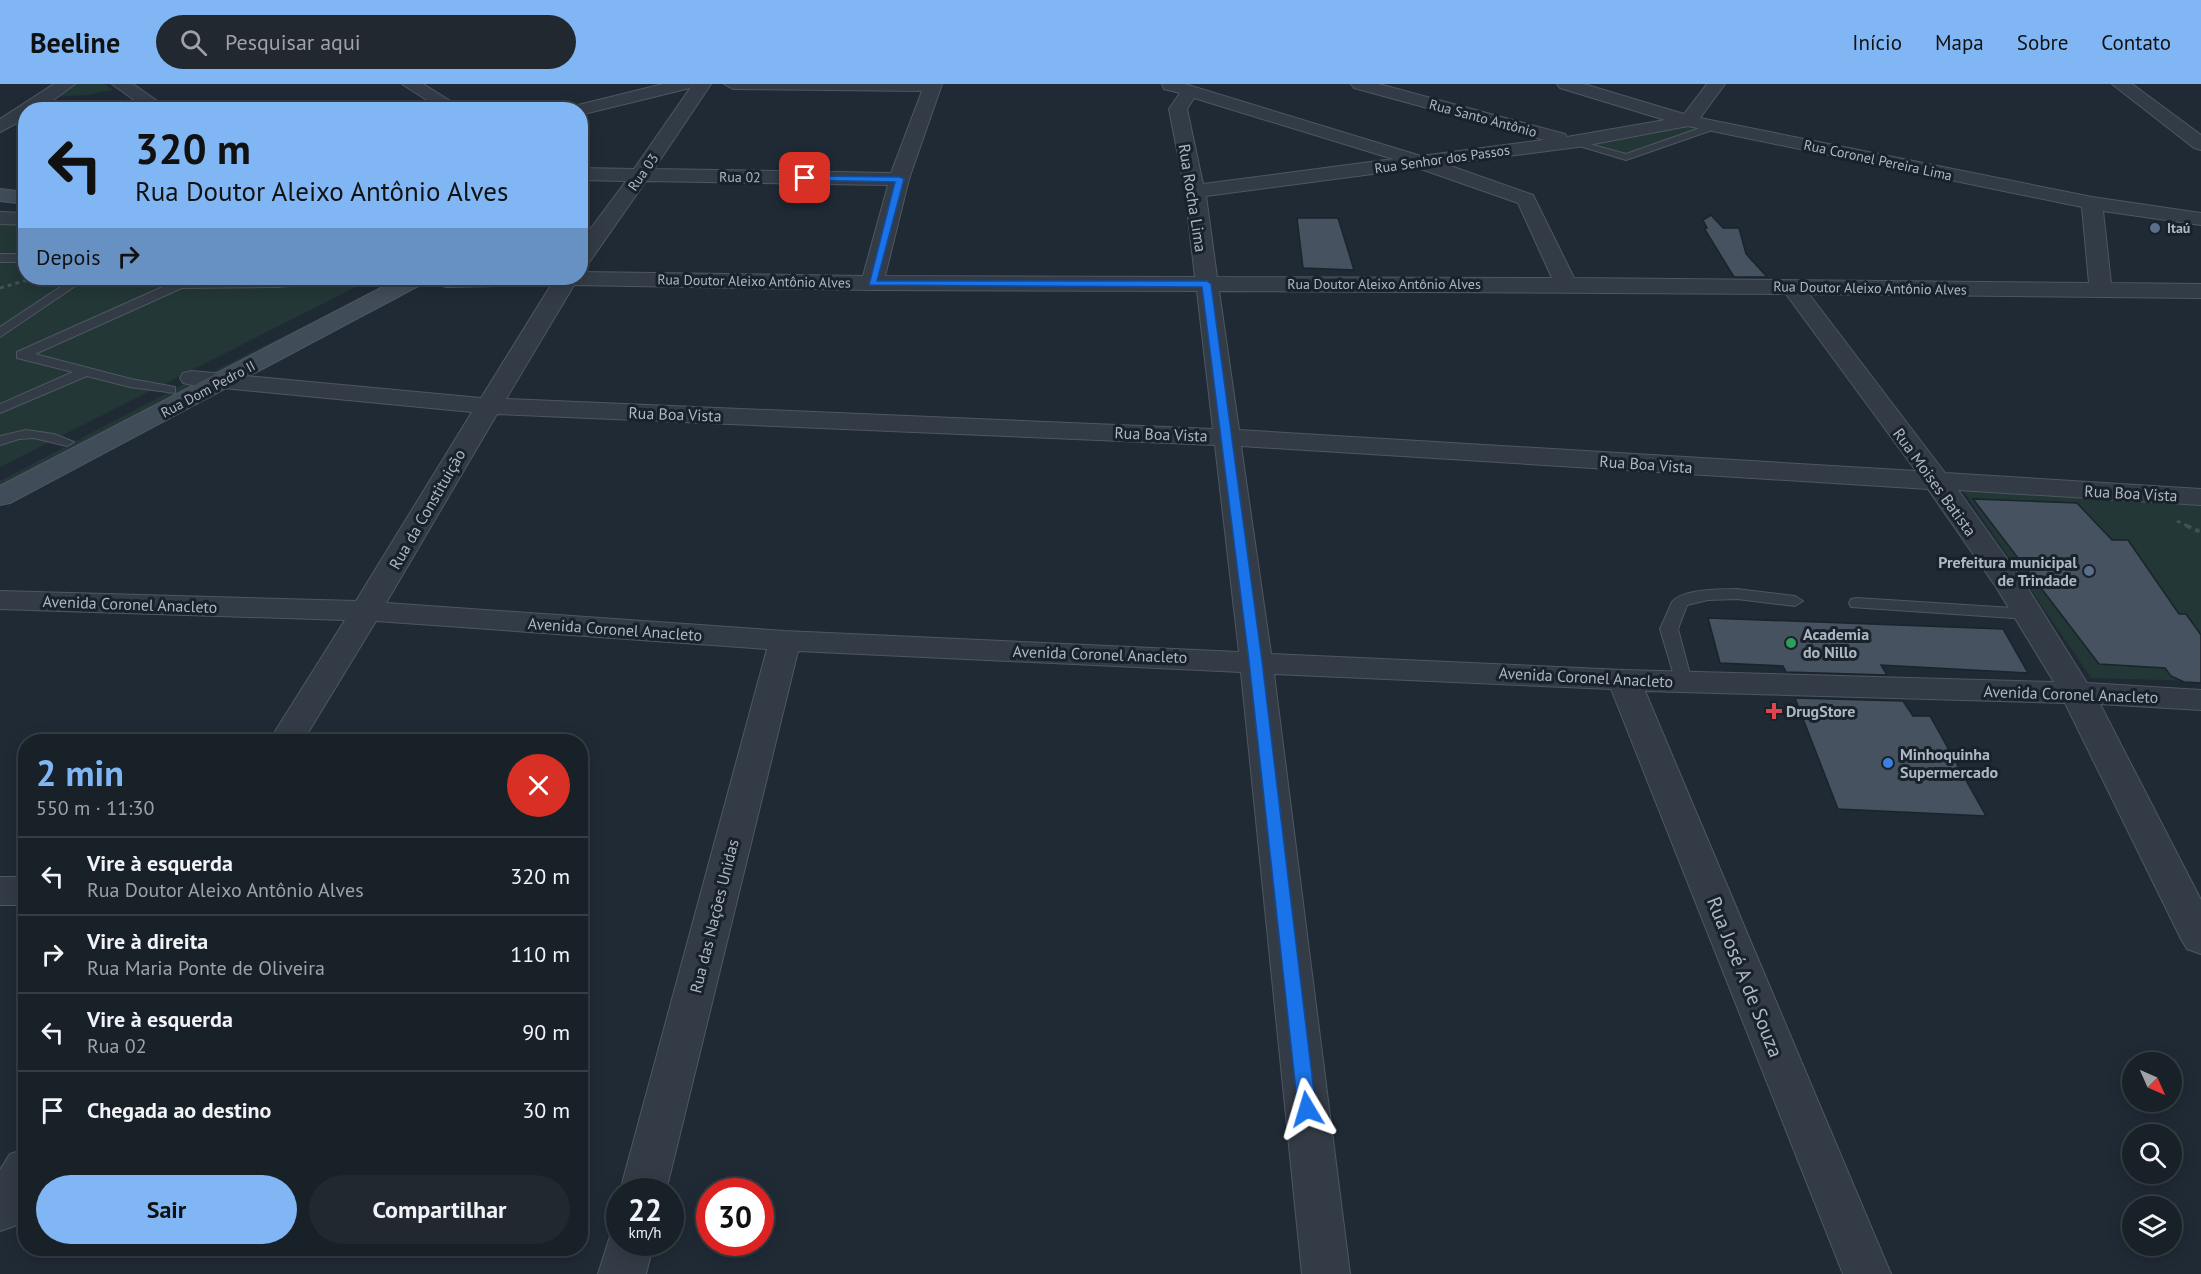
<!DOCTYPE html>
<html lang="pt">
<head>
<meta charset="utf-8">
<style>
	body { margin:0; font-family:"PT Sans",sans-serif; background:#212830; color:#f1f3f6; height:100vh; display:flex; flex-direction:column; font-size:22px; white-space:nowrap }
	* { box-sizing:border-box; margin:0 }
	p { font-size:20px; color:#9fa3a8 }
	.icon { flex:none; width:33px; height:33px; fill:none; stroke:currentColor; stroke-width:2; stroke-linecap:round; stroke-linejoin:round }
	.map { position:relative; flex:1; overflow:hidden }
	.drawer { position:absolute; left:18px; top:650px; width:570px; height:522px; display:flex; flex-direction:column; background:#182028; border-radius:24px; box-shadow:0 3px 15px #0003,0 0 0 2px #363e45 }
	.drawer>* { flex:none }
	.hud { position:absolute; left:18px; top:18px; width:570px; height:183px; border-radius:24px; box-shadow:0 3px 15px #0003,0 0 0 2px #363e45; background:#81b6f4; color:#111; overflow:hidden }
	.needle { width:39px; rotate:135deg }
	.tools { position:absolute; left:2122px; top:968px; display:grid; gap:12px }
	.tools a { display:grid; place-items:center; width:60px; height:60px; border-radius:50%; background:#182028; box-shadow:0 3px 15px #0003,0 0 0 2px #363e45; font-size:30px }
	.speed { position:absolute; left:606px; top:1094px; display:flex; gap:12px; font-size:30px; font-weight:700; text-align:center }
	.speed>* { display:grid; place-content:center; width:78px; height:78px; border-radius:50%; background:#182028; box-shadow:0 3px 15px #0003,0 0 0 2px #363e45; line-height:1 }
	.speed small { font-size:15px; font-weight:400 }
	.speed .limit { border:9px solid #d22; background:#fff; color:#111 }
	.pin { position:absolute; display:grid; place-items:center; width:51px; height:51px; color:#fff; margin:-26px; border-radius:12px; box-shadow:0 3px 9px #0006 }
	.me { position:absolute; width:66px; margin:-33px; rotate:353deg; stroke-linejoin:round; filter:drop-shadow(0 0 4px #0008) }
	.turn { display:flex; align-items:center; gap:21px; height:126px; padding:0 18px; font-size:27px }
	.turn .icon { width:78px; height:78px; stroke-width:2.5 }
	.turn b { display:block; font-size:42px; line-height:51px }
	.then { display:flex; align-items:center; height:57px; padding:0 18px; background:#0003; gap:12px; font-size:22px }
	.round { display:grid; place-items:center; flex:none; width:63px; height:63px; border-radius:32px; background:#212830 }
	.headline { display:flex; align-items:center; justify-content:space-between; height:102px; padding:0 18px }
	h1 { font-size:36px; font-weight:700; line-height:45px; color:#81b6f4 }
	.cta { display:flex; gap:12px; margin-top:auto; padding:12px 18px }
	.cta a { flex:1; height:69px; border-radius:36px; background:#81b6f4; color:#111; font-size:24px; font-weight:700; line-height:69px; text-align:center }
	.cta a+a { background:#212830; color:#f1f3f6 }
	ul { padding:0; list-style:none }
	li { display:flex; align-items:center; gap:18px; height:78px; padding:0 18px; border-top:2px solid #363e45 }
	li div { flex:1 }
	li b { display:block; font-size:22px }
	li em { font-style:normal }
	header { display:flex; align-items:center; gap:36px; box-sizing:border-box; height:84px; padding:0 30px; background:#81b6f4; color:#111 }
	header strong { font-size:28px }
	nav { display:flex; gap:33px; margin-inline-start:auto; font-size:21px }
	.search { width:420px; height:54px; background:#212830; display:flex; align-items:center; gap:15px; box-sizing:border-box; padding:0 21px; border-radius:33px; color:#9fa3a8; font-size:22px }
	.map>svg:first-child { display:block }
	.green { fill:#233737 }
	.building { fill:#46525f; stroke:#1b232c; stroke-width:1.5 }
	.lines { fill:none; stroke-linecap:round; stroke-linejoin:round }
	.lane-casing { stroke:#4e5761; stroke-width:2 }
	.street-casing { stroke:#4e5761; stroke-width:2 }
	.secondary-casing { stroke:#4e5761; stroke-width:2 }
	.path-far1 { stroke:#3f5354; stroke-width:3; stroke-dasharray:4 4; stroke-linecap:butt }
	.path { stroke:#3f5354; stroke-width:4; stroke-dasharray:4.5 4.5; stroke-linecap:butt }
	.lane { fill:#333c46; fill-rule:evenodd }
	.street { fill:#333c46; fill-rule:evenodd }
	.secondary { fill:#414c59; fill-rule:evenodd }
	.route { fill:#1a73e8; stroke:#114b97; stroke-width:1.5 }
	.service-dot { fill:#5c6f8a; stroke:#19212a; stroke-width:2 }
	.leisure-dot { fill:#2e9e5b; stroke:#19212a; stroke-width:2 }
	.health-dot { fill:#e0444e; stroke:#19212a; stroke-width:2 }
	.shop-dot { fill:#3f7fe0; stroke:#19212a; stroke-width:2 }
	.labels { text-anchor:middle; stroke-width:6; stroke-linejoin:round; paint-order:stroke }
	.far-street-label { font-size:14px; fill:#adb7c3; stroke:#19212a }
	.far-poi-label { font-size:14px; font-weight:bold; fill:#adb7c3; stroke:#19212a; text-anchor:start }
	.street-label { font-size:16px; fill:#adb7c3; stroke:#19212a }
	.poi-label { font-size:16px; font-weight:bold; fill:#adb7c3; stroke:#19212a; text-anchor:start }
	.near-street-label { font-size:20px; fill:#adb7c3; stroke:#19212a }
</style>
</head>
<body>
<header>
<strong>Beeline</strong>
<div class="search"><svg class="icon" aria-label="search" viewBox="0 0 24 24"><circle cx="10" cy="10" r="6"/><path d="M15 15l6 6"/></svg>Pesquisar aqui</div>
<nav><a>Início</a><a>Mapa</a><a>Sobre</a><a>Contato</a></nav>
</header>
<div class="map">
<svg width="2201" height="1190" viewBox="0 0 2201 1190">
	<rect width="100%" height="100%" fill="#202a35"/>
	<g class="green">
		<path d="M 70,0 L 104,0 L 113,6 L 86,11 L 53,13 Z"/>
		<path d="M 1690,38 L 1711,42 L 1625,72 L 1576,58 Z"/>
		<path d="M 0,128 L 25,130 L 26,194 L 355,194 L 360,201 L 0,383 Z"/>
		<path d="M 386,201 L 389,203 L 221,290 L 210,289 Z"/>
		<path d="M 188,298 L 196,300 L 0,404 L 0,397 Z"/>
		<path d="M 1963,406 L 2201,420 L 2201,597 L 2091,594 Z"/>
	</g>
	<g class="building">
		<path d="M 1711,131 L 1723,144 L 1739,144 L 1746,170 L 1767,193 L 1734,193 L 1704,144 L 1707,144 L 1703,136 Z"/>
		<path d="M 1297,134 L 1338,134 L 1354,186 L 1303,184 Z"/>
		<path d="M 1973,415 L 2077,419 L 2112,456 L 2128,456 L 2179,530 L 2186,530 L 2201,551 L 2201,599 L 2184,598 L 2171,592 L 2165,584 L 2099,580 Z"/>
		<path d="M 1708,534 L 2003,545 L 2028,589 L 1881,581 L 1887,591 L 1786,588 L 1783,582 L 1720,579 Z"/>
		<path d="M 1795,614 L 1903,617 L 1913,632 L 1930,632 L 1986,732 L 1838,725 Z"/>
	</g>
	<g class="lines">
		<defs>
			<g id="lane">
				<path d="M 1714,39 L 1719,42 L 1718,44 L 1626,76 L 1566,58 L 1571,55 L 1626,70 Z"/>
				<rect x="0" y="170" width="26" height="8"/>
				<path d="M 74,194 L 87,194 L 0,253 L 0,243 Z"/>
				<path d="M 302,194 L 350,194 L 344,198 L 277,203 L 182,204 L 35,270 L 131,295 L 175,303 L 175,309 L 130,303 L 87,292 L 0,329 L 0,320 L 73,288 L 17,274 L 17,268 L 176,197 Z"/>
				<path d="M 26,346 L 54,350 L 74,358 L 67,362 L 34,354 L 19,355 L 0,361 L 0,352 Z"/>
				<path d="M 1737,505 L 1795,512 L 1803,517 L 1795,522 L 1737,515 L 1708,516 L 1687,521 L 1678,545 L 1692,598 L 1689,602 L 1677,602 L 1660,545 L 1672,518 C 1682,505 1721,505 1737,505 Z"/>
				<path d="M 1857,514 L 2028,525 L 2037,530 L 2028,535 L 1851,523 L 1849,519 L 1851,515 Z"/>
			</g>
			<g id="street">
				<path d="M 54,0 L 75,0 L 40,26 L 26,26 L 26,34 L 0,48 L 0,35 Z"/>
				<path d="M 112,0 L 133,0 L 170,26 L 148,26 Z"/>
				<path d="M 402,0 L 423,0 L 465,26 L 442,26 Z"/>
				<path d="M 663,0 L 693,0 L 690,4 L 580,31 L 580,26 L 571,26 L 574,22 Z"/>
				<path d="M 693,0 L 711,0 L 654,85 L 891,89 L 922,7 L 733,5 L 724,0 L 942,0 L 909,95 L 885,192 L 1195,193 L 1185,107 L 1169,25 L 1180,9 L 1164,5 L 1162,0 L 1185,0 L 1421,72 L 1544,56 L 1354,4 L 1351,0 L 1379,0 L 1565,50 L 1567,53 L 1665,36 L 1560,4 L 1557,0 L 1584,0 L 1684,30 L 1707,0 L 1725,0 L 1700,34 L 2092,113 L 2201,129 L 2201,141 L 2103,127 L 2111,199 L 2201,200 L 2201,214 L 1809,210 L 1945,389 L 2201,405 L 2201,421 L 1958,406 L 2027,503 L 2087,599 L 2201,606 L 2201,626 L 2100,620 L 2201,816 L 2201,870 L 2187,865 L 2181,855 L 2065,619 L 1645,607 L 1891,1190 L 1843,1190 L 1611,605 L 1274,590 L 1350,1190 L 1302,1190 L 1241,588 L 798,567 L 666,1107 L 620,1107 L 767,565 L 376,537 L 303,657 L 269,657 L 345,536 L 0,525 L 0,507 L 356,517 L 472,328 L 192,301 L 183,299 L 180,294 L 183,289 L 192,287 L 481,314 L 551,201 L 447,203 L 428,199 L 425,194 L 580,194 L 580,188 L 863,192 L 888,101 L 646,97 L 588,180 L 580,181 L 580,159 L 626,97 L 580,96 L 580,84 L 634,85 ZM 1194,14 L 1393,75 L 1203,100 L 1187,25 ZM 1688,42 L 2082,123 L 2089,199 L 1574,194 L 1533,111 L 1445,80 L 1578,63 ZM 1418,84 L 1518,119 L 1552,194 L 1217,193 L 1206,112 ZM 574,201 L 872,206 L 1197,207 L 1213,345 L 506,315 ZM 1219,207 L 1786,210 L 1916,387 L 1239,346 ZM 497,330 L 1215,361 L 1239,568 L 785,547 L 386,519 ZM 1241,362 L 1928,405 L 1996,503 L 2054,598 L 1624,586 L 1271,570 Z"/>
				<path d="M 2112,0 L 2132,0 L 2201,51 L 2201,66 L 2194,64 Z"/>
				<path d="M 0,128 L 26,129 L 26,141 L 0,140 Z"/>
				<rect x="0" y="793" width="26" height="28"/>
				<path d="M 26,1065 L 26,1126 L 17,1141 L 0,1147 L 0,1086 L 10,1070 Z"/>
				<path d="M 620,1141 L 620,1158 L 654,1158 L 646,1190 L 598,1190 L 613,1143 Z"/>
			</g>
			<g id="secondary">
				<path d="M 0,105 L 26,108 L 26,120 L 0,117 Z"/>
				<path d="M 400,194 L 425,195 L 422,200 L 10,419 L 0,421 L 0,402 Z"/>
			</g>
		</defs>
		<use href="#lane" class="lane-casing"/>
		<use href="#street" class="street-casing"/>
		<use href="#secondary" class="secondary-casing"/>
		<g class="path-far1">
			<path d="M 0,204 L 31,195"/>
			<path d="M 2177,437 L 2190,443"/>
		</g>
		<path class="path" d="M 2187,442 L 2201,448"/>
		<use href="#lane" class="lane"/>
		<use href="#street" class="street"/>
		<use href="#secondary" class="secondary"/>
	</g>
	<path class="route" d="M 805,92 L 900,93 L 904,95 L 877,197 L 1207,197 L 1211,200 L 1262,577 L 1316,1025 L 1314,1030 L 1307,1032 L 1301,1030 L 1298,1025 L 1249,577 L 1202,203 L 869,201 L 895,98 L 802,96 Z"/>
	<g class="service-dot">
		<circle cx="2155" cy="144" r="6"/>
		<circle cx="2089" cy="487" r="6"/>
	</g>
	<circle class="leisure-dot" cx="1791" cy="559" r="6"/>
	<path class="health-dot" d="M1771 618h6v6h6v6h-6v6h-6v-6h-6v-6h6z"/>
	<circle class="shop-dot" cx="1888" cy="679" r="6"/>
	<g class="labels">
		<g class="far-street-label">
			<text transform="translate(1483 34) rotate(15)" y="5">Rua Santo Antônio</text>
			<text transform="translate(1442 75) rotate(-8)" y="5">Rua Senhor dos Passos</text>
			<text transform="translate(1878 76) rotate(12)" y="5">Rua Coronel Pereira Lima</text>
			<text transform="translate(643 88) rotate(-55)" y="5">Rua 03</text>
			<text transform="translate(740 93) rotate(1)" y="5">Rua 02</text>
			<text transform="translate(754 197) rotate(1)" y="5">Rua Doutor Aleixo Antônio Alves</text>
			<text x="1384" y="205">Rua Doutor Aleixo Antônio Alves</text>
			<text transform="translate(1870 204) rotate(1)" y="5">Rua Doutor Aleixo Antônio Alves</text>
			<text transform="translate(208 305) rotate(-28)" y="5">Rua Dom Pedro II</text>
		</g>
		<g class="far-poi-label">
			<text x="2167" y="149">Itaú</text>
		</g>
		<g class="street-label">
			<text transform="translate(1193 114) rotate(81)" y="6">Rua Rocha Lima</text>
			<text transform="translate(675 330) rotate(2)" y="6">Rua Boa Vista</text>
			<text transform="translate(1161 350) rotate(2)" y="6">Rua Boa Vista</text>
			<text transform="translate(1646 380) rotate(4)" y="6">Rua Boa Vista</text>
			<text transform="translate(1935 398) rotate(54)" y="6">Rua Moises Batista</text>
			<text transform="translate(2131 409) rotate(3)" y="6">Rua Boa Vista</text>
			<text transform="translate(427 425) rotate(-60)" y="6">Rua da Constituição</text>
			<text transform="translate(130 520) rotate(2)" y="6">Avenida Coronel Anacleto</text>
			<text transform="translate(615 545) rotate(4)" y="6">Avenida Coronel Anacleto</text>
			<text transform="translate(1100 570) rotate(2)" y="6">Avenida Coronel Anacleto</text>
			<text transform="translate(1586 593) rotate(3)" y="6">Avenida Coronel Anacleto</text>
			<text transform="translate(2071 610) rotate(2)" y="6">Avenida Coronel Anacleto</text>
			<text transform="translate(714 832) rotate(-76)" y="6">Rua das Nações Unidas</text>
		</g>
		<g class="poi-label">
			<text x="2077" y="484" text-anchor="end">Prefeitura municipal<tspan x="2077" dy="18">de Trindade</tspan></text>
			<text x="1803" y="556">Academia<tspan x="1803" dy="18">do Nillo</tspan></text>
			<text x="1786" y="633">DrugStore</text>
			<text x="1900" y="676">Minhoquinha<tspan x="1900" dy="18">Supermercado</tspan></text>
		</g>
		<g class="near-street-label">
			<text transform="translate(1745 893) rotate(68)" y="7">Rua José A de Souza</text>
		</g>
	</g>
</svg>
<div class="tools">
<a><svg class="needle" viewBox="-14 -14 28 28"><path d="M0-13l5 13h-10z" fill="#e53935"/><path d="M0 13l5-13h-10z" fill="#9fa3a8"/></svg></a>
<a><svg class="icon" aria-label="search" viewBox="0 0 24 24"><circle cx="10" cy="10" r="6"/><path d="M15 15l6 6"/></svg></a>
<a><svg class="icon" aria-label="layers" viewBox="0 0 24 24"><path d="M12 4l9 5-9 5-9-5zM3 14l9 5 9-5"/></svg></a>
</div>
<div class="speed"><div>22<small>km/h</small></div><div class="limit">30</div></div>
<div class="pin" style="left:805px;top:94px;background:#d93025"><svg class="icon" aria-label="arrive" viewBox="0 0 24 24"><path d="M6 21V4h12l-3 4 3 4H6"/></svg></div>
<svg class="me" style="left:1307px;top:1025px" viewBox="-20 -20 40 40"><path d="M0-17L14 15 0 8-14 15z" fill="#1a73e8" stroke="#fff" stroke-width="4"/></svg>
<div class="hud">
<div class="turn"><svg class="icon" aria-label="left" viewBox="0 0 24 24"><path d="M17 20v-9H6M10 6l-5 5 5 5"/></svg><div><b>320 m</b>Rua Doutor Aleixo Antônio Alves</div></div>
<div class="then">Depois<svg class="icon" aria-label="right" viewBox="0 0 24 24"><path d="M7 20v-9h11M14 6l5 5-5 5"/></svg></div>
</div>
<section class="drawer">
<div class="headline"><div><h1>2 min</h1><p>550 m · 11:30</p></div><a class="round" style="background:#d93025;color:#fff"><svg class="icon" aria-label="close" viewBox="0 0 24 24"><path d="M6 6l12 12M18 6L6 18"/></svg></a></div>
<ul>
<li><svg class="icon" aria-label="left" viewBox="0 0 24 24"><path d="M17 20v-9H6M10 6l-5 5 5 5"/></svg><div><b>Vire à esquerda</b><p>Rua Doutor Aleixo Antônio Alves</p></div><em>320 m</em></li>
<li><svg class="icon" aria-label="right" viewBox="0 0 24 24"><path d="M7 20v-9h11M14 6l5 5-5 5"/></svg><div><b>Vire à direita</b><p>Rua Maria Ponte de Oliveira</p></div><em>110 m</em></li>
<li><svg class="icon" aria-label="left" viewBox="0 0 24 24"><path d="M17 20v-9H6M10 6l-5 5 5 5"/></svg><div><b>Vire à esquerda</b><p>Rua 02</p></div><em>90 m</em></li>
<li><svg class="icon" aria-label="arrive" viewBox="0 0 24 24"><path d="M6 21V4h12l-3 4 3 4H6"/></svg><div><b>Chegada ao destino</b></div><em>30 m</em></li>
</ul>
<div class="cta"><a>Sair</a><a>Compartilhar</a></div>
</section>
</div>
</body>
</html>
